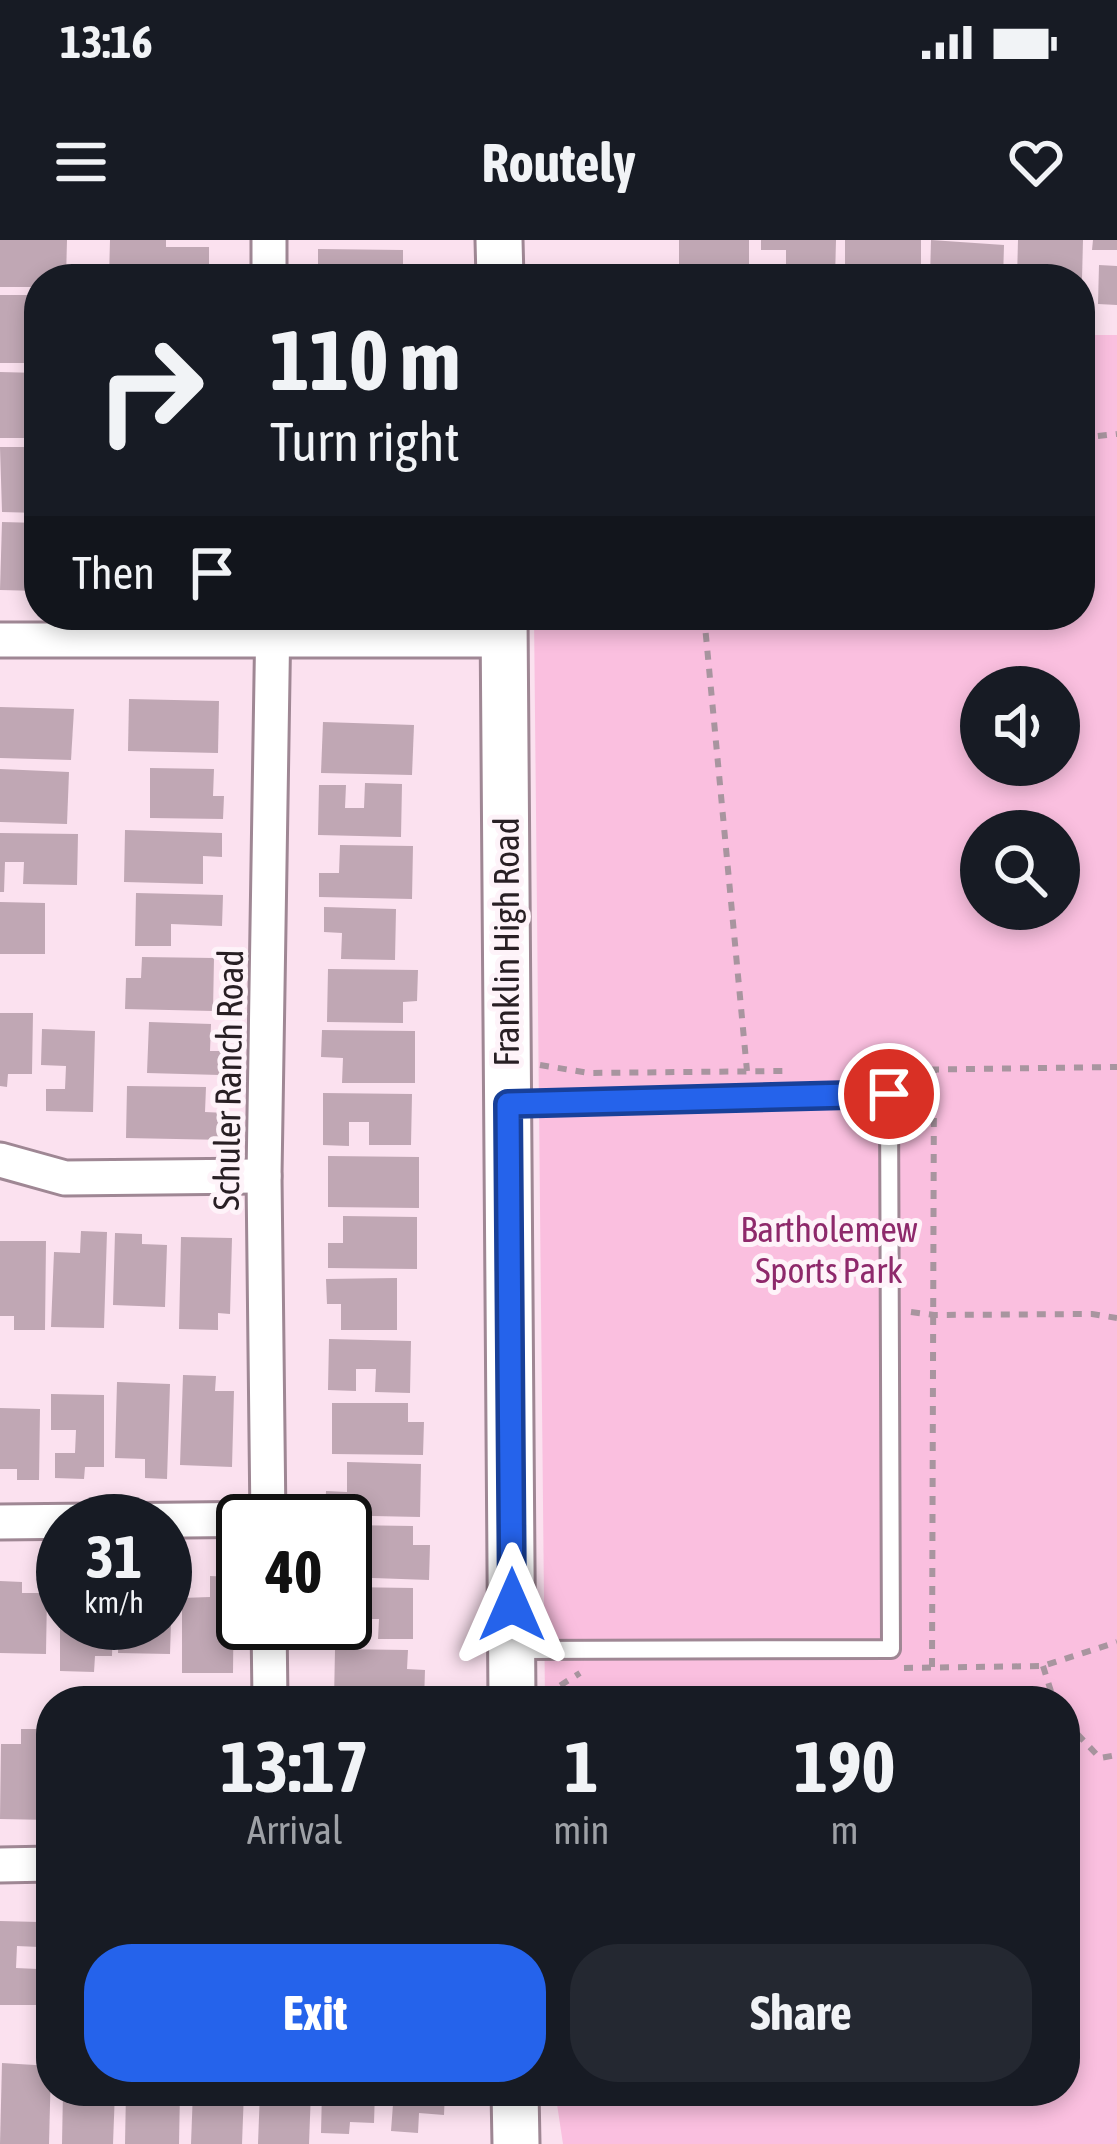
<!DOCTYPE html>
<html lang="en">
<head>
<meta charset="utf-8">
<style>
	body { margin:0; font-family:"Asap Condensed",sans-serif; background:#242831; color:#f1f3f6; height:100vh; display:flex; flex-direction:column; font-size:45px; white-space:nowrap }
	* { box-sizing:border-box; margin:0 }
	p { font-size:39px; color:#9ea1a6 }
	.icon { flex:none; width:66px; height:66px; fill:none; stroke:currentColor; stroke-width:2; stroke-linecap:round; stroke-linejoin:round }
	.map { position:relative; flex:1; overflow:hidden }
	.side { position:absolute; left:36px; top:1446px; width:1044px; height:420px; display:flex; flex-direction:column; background:#171b24; border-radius:48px; box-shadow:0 6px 18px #0003 }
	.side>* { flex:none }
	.top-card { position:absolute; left:24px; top:24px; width:1071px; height:366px; border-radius:48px; box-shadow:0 6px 18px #0003; background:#171b24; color:#f1f3f6; overflow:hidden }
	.buttons { position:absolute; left:960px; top:426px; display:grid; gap:24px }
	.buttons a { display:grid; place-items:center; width:120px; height:120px; border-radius:50%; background:#171b24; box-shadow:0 6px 18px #0003; font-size:60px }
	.speed { position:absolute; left:36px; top:1254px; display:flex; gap:24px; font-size:60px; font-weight:700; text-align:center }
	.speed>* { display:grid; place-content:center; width:156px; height:156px; border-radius:50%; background:#171b24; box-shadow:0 6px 18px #0003; line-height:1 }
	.speed small { font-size:30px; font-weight:400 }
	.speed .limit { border:6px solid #111; border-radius:18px; background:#fff; color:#111 }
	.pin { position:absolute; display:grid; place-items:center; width:102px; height:102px; color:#fff; margin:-51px; border:6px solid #fff; border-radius:50%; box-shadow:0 3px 12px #0007 }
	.me { position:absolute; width:132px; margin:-66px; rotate:0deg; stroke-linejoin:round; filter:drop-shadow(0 0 9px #0008) }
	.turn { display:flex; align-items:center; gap:42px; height:252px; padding:0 48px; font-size:54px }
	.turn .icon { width:156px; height:156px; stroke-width:2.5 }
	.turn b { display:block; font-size:84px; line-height:102px }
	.then { display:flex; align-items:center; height:114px; padding:0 48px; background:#0003; gap:24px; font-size:45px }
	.eta { display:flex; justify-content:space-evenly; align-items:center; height:204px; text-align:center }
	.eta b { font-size:72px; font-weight:700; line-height:84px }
	.primary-button { display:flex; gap:24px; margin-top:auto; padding:24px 48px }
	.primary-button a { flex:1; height:138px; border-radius:48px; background:#2563eb; color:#fff; font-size:48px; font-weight:700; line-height:138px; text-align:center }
	.primary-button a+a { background:#242831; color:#f1f3f6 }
	.status { display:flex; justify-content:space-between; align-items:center; height:84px; padding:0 60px; background:#171b24; direction:ltr }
	.status svg { height:33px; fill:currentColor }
	header { display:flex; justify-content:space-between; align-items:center; height:156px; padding:0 48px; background:#171b24; font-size:54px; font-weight:700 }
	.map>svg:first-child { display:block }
	.green { fill:#fabfdf; fill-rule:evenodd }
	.building { fill:#c0a7b4 }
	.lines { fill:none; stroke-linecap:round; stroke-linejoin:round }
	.lane-casing { stroke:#9f8794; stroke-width:22 }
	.street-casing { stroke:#9f8794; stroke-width:39 }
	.secondary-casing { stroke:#9f8794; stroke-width:51 }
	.path { stroke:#a8959f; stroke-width:6; stroke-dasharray:9 9; stroke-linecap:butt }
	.lane { stroke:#fff; stroke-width:16 }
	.street { stroke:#fff; stroke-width:33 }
	.secondary { stroke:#fff; stroke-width:45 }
	.route-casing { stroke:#184099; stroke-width:30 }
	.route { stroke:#2563eb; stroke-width:21 }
	.labels { text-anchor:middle; stroke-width:10; stroke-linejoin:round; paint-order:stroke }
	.street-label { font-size:36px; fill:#281f24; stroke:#fef3f9 }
	.park-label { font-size:36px; fill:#8e296b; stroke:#fef3f9 }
</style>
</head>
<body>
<div class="status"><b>13:16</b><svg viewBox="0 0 49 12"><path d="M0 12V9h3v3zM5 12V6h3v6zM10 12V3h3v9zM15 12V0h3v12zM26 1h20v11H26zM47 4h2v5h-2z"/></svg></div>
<header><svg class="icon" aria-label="menu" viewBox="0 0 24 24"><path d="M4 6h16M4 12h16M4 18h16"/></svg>Routely<svg class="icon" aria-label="heart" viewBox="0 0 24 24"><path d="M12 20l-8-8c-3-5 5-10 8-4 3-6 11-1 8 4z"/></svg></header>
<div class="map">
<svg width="1117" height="1904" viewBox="0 0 1117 1904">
	<rect width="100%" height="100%" fill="#fbe1ef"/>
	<path class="green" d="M 1080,95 L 1117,95 L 1117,1904 L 563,1904 L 555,1851 L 1065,1851 L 1065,1461 L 545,1461 L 534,375 L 1080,375 ZM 981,447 L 1059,447 L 1059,525 L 981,525 ZM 981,591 L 1059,591 L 1059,669 L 981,669 Z"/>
	<g class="building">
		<path d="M 0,0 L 67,0 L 66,39 L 39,39 L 39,47 L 0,47 Z"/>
		<path d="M 110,0 L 166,0 L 166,7 L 209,7 L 209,39 L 109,39 Z"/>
		<rect x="679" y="0" width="70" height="39"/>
		<path d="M 761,0 L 836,0 L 835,39 L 763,39 L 763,27 L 786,27 L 786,10 L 761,10 Z"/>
		<rect x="845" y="0" width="76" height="39"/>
		<path d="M 931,0 L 1004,5 L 1003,39 L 930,39 Z"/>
		<path d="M 1018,0 L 1083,0 L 1082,39 L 1017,39 Z"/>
		<path d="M 1093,0 L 1117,0 L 1117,10 L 1092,10 Z"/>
		<path d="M 318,9 L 403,10 L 403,39 L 318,37 Z"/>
		<path d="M 1099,25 L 1117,26 L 1117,65 L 1098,64 Z"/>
		<rect x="0" y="55" width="39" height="68"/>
		<path d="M 0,132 L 39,133 L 39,198 L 0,198 Z"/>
		<path d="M 0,207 L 39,207 L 39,273 L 2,272 Z"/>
		<path d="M 2,282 L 39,283 L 39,351 L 0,350 Z"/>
		<path d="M 129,459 L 219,461 L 218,513 L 128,511 Z"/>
		<path d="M 0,467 L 74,469 L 71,520 L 0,518 Z"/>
		<path d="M 323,482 L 414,485 L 412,535 L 321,533 Z"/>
		<path d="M 150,528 L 214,529 L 213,556 L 224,556 L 223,579 L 150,578 Z"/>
		<path d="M 0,529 L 69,532 L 67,584 L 0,582 Z"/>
		<path d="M 365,543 L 402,544 L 401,597 L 318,595 L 319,545 L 346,545 L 345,568 L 364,568 Z"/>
		<path d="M 125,590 L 222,593 L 222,617 L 203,616 L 203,644 L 124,642 Z"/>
		<path d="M 0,593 L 78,594 L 77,645 L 23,644 L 24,622 L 5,622 L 4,652 L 0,652 Z"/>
		<path d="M 340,605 L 413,606 L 412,659 L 319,657 L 319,633 L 339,633 Z"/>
		<path d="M 136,653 L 223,655 L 222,686 L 171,684 L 171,706 L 135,706 Z"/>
		<path d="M 0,662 L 45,663 L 45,714 L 0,714 Z"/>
		<path d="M 324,667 L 396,669 L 395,720 L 341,719 L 342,693 L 324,692 Z"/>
		<path d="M 142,717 L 214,718 L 213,771 L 125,769 L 126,738 L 141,738 Z"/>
		<path d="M 328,729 L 418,730 L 417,761 L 403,762 L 403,783 L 327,782 Z"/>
		<path d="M 0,773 L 33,773 L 32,834 L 8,834 L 7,847 L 0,846 Z"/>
		<path d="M 149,782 L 211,784 L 210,811 L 221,811 L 220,835 L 147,833 Z"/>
		<path d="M 42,789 L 95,791 L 93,872 L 46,871 L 46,849 L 65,849 L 66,826 L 41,825 Z"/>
		<path d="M 322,790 L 415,791 L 415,843 L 342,843 L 343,818 L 321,817 Z"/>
		<path d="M 127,846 L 206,847 L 205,872 L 226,873 L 226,900 L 126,898 Z"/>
		<path d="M 323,853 L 412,854 L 411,905 L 369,905 L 369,882 L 349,882 L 349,906 L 323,905 Z"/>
		<path d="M 328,916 L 419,917 L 419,968 L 328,967 Z"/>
		<path d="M 343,976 L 417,977 L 417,1029 L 328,1028 L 328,1003 L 343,1003 Z"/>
		<path d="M 81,991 L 107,992 L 104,1088 L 51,1087 L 54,1012 L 80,1013 Z"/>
		<path d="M 115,993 L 142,994 L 142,1004 L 167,1005 L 165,1067 L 113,1065 Z"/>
		<path d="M 181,997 L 232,998 L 230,1074 L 218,1073 L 218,1090 L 179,1089 Z"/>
		<path d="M 0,1001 L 46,1001 L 45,1090 L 14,1090 L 14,1076 L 0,1076 Z"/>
		<path d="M 397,1038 L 397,1090 L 341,1090 L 341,1064 L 327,1064 L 326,1039 Z"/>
		<path d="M 329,1099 L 411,1101 L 410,1153 L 375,1152 L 376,1129 L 356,1129 L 356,1151 L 328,1150 Z"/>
		<path d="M 183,1135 L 216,1136 L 215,1151 L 234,1151 L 232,1227 L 180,1225 Z"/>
		<path d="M 117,1142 L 170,1144 L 167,1239 L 145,1238 L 145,1219 L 115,1218 Z"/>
		<path d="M 51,1154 L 104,1155 L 104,1227 L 85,1227 L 84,1239 L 55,1238 L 55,1213 L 75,1213 L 76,1190 L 51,1190 Z"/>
		<path d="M 332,1163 L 408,1163 L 408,1182 L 424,1182 L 423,1215 L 332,1214 Z"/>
		<path d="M 0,1168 L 40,1169 L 39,1240 L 17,1240 L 17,1229 L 0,1229 Z"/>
		<path d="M 347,1222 L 421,1224 L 420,1277 L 325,1275 L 326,1251 L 347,1252 Z"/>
		<path d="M 345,1285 L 413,1286 L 413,1305 L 430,1305 L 429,1340 L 345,1337 Z"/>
		<path d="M 210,1336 L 234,1337 L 233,1433 L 182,1433 L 182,1358 L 210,1357 Z"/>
		<path d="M 0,1341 L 22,1342 L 22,1353 L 47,1353 L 46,1414 L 0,1413 Z"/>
		<path d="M 345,1347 L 413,1348 L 413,1399 L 378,1399 L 379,1379 L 345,1379 Z"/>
		<path d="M 165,1351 L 172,1351 L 170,1414 L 118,1413 L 119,1383 L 165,1383 Z"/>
		<path d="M 60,1383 L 113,1383 L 112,1416 L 95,1416 L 94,1432 L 60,1431 Z"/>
		<path d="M 335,1409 L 408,1410 L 407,1429 L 425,1430 L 424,1461 L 334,1461 Z"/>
		<path d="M 21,1489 L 51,1489 L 51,1580 L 0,1579 L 1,1504 L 21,1504 Z"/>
		<path d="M 0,1681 L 39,1682 L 39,1707 L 17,1706 L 16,1728 L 38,1729 L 38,1765 L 0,1765 Z"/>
		<path d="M 2,1823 L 51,1826 L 49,1904 L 0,1904 Z"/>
		<path d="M 63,1851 L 115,1851 L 113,1904 L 62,1904 Z"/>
		<path d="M 126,1851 L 180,1851 L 179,1904 L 125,1904 Z"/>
		<path d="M 193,1851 L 244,1851 L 242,1904 L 191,1904 Z"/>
		<path d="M 260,1851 L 311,1851 L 309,1904 L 258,1904 Z"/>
		<path d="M 322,1851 L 375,1851 L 374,1883 L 350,1882 L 349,1894 L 321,1893 Z"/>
		<path d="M 394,1851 L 445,1851 L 444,1875 L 419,1873 L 418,1893 L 391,1891 Z"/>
	</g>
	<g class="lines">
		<defs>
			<path id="lane" d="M 511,864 L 889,854 L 891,1409 L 513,1410"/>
			<g id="street">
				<path d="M 269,0 L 269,39"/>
				<path d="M 0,400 L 504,400"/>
				<path d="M 0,920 L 65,938 L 264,936"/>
				<path d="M 268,1281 L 264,936 L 273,375"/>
				<path d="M 0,1282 L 268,1279"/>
				<path d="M 269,1383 L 270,1461"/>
				<path d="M 0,1625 L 51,1624"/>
			</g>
			<g id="secondary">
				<path d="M 499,0 L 500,39"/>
				<path d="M 504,375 L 512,1461"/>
				<path d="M 515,1851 L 516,1904"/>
			</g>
		</defs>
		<use href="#lane" class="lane-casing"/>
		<use href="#street" class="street-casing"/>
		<use href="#secondary" class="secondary-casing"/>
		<g class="path">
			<path d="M 1080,198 L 1117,194"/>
			<path d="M 704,375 L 747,831"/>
			<path d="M 540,825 L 589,833 L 784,831"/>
			<path d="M 894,830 L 1117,827"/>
			<path d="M 911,1072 L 934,1075 L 1092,1074 L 1117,1078"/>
			<path d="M 1043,1426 L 1054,1461"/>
			<path d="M 932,1427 L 934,831"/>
			<path d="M 904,1428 L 1043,1426 L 1117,1402"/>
			<path d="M 545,1455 L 580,1433"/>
			<path d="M 1065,1481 L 1100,1518 L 1117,1515"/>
		</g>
		<use href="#lane" class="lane"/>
		<use href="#street" class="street"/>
		<use href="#secondary" class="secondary"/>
	</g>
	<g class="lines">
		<defs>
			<path id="route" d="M 512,1365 L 508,864 L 889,854"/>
		</defs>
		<use href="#route" class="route-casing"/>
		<use href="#route" class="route"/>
	</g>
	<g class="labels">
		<g class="street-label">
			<text transform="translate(506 702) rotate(-90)" y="13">Franklin High Road</text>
			<text transform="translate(228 840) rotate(-89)" y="13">Schuler Ranch Road</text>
		</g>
		<g class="park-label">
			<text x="829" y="1002">Bartholemew<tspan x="829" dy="41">Sports Park</tspan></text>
		</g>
	</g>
</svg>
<div class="buttons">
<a><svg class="icon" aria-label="sound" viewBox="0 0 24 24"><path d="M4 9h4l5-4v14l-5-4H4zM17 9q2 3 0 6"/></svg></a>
<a><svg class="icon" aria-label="search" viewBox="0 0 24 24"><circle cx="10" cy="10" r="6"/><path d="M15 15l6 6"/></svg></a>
</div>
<div class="speed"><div>31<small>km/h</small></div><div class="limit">40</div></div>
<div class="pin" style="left:889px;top:854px;background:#d93025"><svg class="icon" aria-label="arrive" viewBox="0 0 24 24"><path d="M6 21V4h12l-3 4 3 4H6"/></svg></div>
<svg class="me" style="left:512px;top:1365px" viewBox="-20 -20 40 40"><path d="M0-17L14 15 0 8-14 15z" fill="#2563eb" stroke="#fff" stroke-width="4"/></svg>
<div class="top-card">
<div class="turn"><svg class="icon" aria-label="right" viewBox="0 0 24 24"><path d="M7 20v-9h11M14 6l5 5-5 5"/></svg><div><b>110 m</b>Turn right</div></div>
<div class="then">Then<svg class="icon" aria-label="arrive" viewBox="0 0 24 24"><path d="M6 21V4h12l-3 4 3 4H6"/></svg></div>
</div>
<section class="side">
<div class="eta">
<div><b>13:17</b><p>Arrival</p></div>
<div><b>1</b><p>min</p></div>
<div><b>190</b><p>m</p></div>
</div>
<div class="primary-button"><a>Exit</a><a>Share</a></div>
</section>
</div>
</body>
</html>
